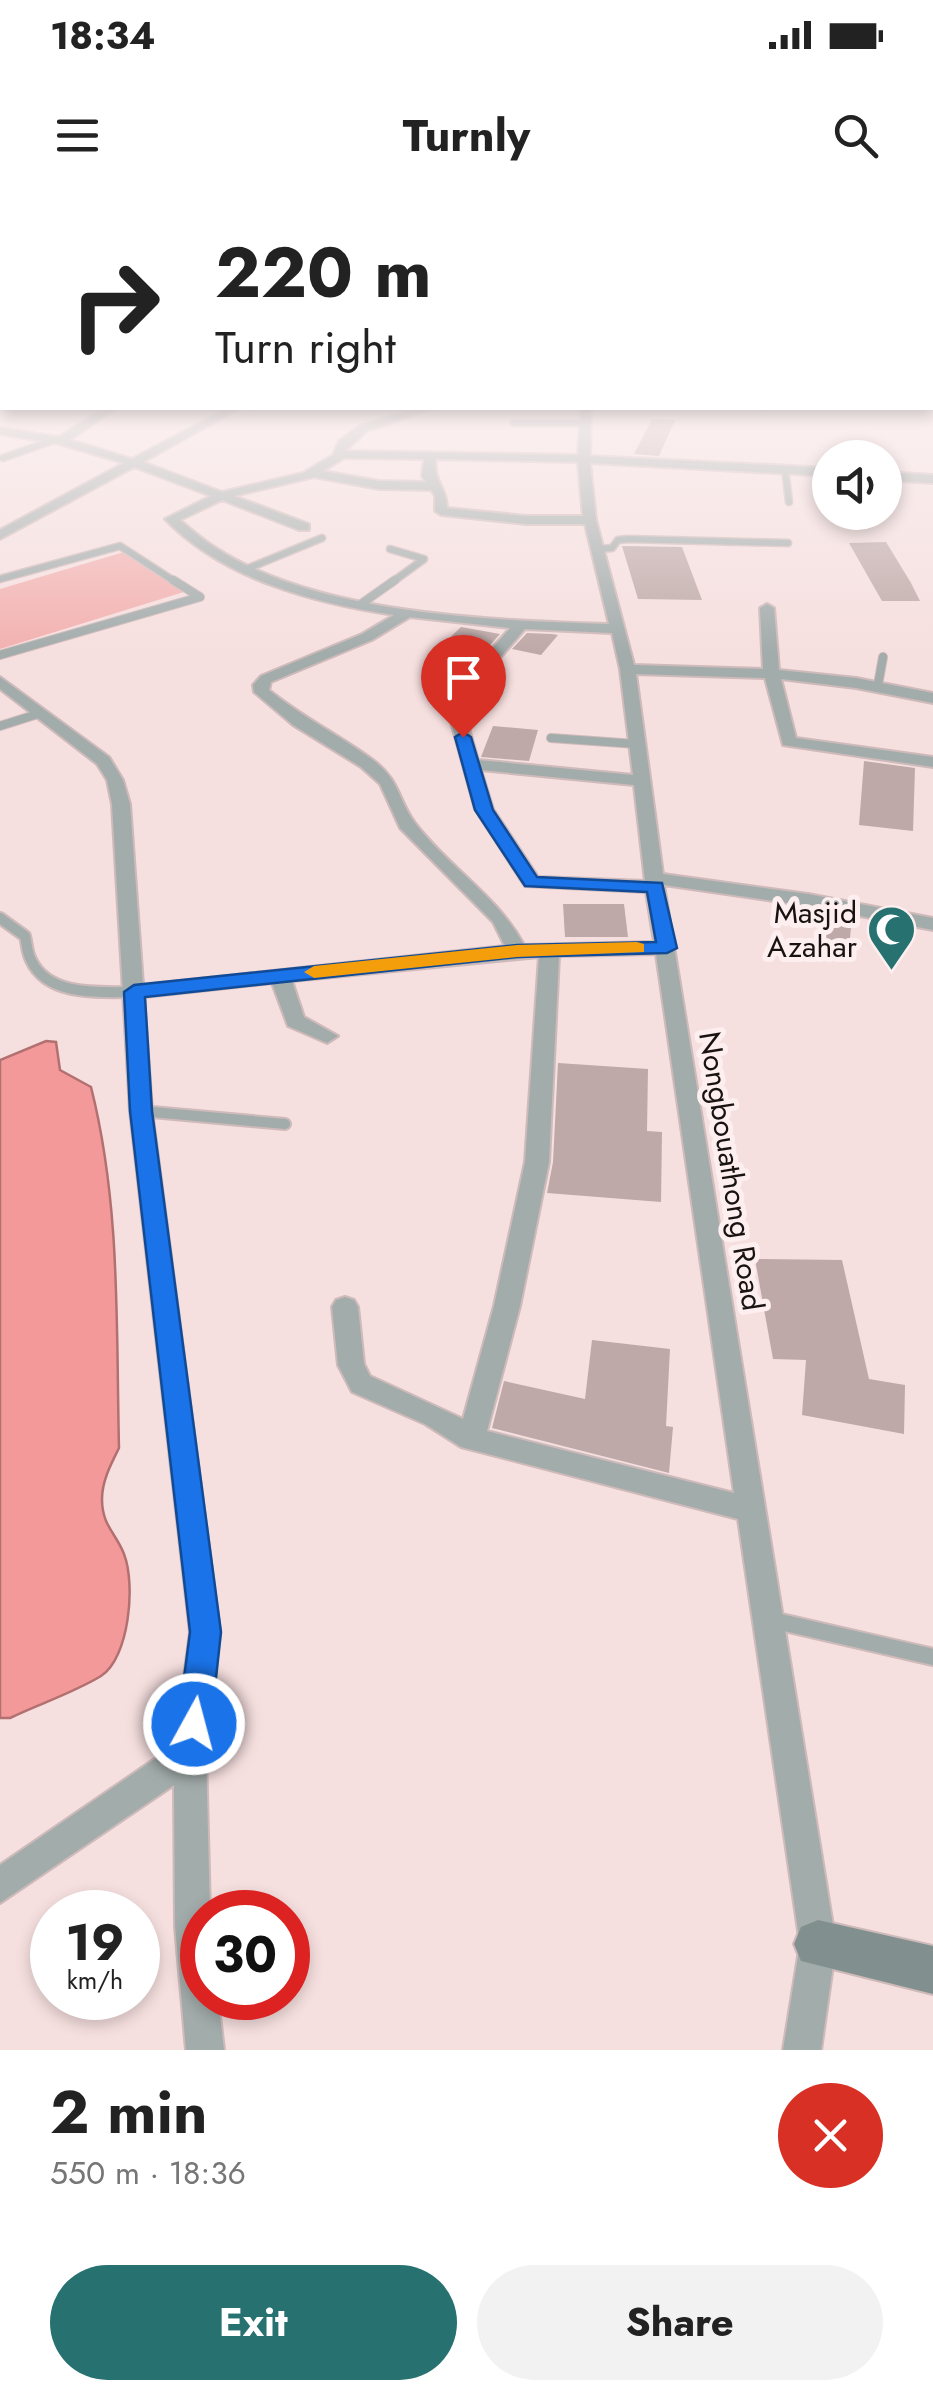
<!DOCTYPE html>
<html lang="en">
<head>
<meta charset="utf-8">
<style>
	body { margin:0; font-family:Jost,sans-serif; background:#f2f2f2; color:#222; height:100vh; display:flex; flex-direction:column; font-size:38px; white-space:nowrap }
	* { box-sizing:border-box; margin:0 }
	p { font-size:32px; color:#767676 }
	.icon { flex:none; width:55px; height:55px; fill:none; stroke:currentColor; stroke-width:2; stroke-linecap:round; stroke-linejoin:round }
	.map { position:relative; height:1850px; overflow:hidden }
	.sheet { display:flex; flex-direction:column; background:#fff; flex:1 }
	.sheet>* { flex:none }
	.guide { position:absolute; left:0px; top:0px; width:935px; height:210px; box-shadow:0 5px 15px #0003; background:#fff; color:#222; overflow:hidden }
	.tools { position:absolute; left:812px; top:240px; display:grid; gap:20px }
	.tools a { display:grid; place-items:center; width:90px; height:90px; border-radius:50%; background:#fff; box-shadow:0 5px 15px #0003; font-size:50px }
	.speed { position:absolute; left:30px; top:1690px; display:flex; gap:20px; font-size:50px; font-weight:700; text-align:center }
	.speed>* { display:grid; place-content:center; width:130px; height:130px; border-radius:50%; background:#fff; box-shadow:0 5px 15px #0003; line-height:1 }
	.speed small { font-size:25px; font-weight:400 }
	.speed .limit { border:15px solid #d22; background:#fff; color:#111 }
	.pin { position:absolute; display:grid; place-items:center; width:85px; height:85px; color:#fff; margin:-102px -42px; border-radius:50% 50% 50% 0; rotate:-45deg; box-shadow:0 0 10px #0007 }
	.pin .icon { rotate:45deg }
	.me { position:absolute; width:110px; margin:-55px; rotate:7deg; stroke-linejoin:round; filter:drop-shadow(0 0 8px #0008) }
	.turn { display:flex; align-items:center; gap:35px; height:210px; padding:0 50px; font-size:45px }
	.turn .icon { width:130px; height:130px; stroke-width:2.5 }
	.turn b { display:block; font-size:70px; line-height:85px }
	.round { display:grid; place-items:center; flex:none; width:105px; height:105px; border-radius:52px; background:#f2f2f2 }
	.overview { display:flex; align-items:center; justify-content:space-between; height:170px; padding:0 50px }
	h1 { font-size:60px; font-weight:700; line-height:75px }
	.action { display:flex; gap:20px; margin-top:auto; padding:20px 50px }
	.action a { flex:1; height:115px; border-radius:60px; background:#277170; color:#fff; font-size:40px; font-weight:700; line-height:115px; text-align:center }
	.action a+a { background:#f2f2f2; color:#222 }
	.status { display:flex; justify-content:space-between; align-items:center; height:70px; padding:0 50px; background:#fff; direction:ltr }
	.status svg { height:28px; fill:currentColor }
	header { display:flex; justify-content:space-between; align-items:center; height:130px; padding:0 50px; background:#fff; font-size:45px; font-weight:700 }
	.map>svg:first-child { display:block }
	.green { fill:#f2b1b0 }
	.water { fill:#f39999; stroke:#b27070; stroke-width:2.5 }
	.building { fill:#bea9a8 }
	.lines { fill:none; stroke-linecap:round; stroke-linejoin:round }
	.lane-far3-casing { stroke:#cebaba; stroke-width:9 }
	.lane-far2-casing { stroke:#cebaba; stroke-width:10 }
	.lane-far1-casing { stroke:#cebaba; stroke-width:14 }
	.lane-casing { stroke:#cebaba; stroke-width:20 }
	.street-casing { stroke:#cebaba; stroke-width:4 }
	.secondary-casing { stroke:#cebaba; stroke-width:4 }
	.lane-far3 { stroke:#a2acab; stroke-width:6 }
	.lane-far2 { stroke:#a2acab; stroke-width:8 }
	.lane-far1 { stroke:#a2acab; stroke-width:10 }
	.lane { stroke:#a2acab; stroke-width:16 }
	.street { fill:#a2acab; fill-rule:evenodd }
	.secondary { fill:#81908f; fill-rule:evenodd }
	.route { fill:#1a73e8; stroke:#114b97; stroke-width:2.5 }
	.slow { fill:#f59e0b }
	.labels { text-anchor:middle; stroke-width:10; stroke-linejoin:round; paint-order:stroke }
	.poi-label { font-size:30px; fill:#191212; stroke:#fdefef; text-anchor:end }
	.street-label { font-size:30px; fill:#191212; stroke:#fdefef }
</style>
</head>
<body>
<div class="status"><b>18:34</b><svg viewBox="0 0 49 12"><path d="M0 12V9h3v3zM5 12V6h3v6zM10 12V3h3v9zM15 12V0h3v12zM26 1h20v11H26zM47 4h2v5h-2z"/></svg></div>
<header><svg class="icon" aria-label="menu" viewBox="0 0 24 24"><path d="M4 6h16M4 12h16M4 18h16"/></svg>Turnly<svg class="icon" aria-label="search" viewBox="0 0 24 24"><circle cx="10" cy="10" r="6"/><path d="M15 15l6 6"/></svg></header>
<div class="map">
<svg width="933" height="1850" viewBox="0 0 933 1850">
	<rect width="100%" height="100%" fill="#f6dfdf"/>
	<path class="green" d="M 124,352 L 187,391 L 0,449 L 0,389 Z"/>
	<path class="water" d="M 46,841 L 56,842 L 60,870 L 91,887 C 121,1006 116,1126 119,1248 C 111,1264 102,1281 102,1299 C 102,1326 116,1333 124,1354 C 136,1385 129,1458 101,1476 C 73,1493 39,1504 10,1518 L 0,1518 L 0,860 Z"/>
	<g class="building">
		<path d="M 652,219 L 675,220 L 659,256 L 634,254 Z"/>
		<path d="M 886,342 L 911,383 L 920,401 L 882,401 L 849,343 Z"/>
		<path d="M 622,346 L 682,347 L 702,400 L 638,399 Z"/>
		<path d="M 461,427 L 500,434 L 483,453 L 443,444 Z"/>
		<path d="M 527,433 L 552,434 L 558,435 L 541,455 L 512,449 Z"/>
		<path d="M 493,526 L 538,530 L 529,561 L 481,557 Z"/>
		<path d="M 864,561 L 915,568 L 913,631 L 859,625 Z"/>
		<path d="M 563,704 L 624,704 L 628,737 L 565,737 Z"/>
		<path d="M 821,723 L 851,727 L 848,761 L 817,757 Z"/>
		<path d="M 558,863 L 648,869 L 647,931 L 662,932 L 661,1002 L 547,993 L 553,962 Z"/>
		<path d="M 755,1059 L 842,1060 L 869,1179 L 905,1185 L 904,1234 L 802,1215 L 806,1160 L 773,1159 Z"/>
		<path d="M 592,1140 L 670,1149 L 666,1226 L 673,1227 L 669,1273 L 492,1228 L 504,1181 L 585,1199 Z"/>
	</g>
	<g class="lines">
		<defs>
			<g id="lane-far3">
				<path d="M 514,223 L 585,223"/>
				<path d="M 3,258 L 54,240"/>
				<path d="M 785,269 L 789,302"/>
				<path d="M 390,349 L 424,359 L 391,383"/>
				<path d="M 597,349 L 612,348 L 618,340 L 628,339 L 788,343"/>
				<path d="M 244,370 L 322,338"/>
				<path d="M 0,379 L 120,346 L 177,383"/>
			</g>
			<g id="lane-far2">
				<path d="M 361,404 L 395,380"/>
				<path d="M 0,455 L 200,397 L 173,380"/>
				<path d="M 878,485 L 883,457"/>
				<path d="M 0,526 L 41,513"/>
				<path d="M 551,538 L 636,544"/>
			</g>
			<g id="lane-far1">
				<path d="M 0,718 L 25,736 C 27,744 27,753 31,760 C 48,797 100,792 134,792"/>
				<path d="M 141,911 L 285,924"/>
			</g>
			<path id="lane" d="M 772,1420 L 933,1457"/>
			<g id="street">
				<path d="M 104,208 L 116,208 L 70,240 L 132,259 L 228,208 L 240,208 L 143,262 L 222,292 L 303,273 L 333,255 L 339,241 L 359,226 L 419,208 L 433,208 L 367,231 L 345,251 L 578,255 L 581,208 L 591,208 L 590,256 L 830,268 L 830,276 L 590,263 L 596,320 L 634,465 L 763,469 L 760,408 L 767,404 L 774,408 L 779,470 L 856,478 L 933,493 L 933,503 L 856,488 L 781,479 L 796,538 L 933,557 L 933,567 L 783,545 L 765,478 L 636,474 L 663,674 L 808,694 L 933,718 L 933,730 L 808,706 L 664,685 L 836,1744 L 821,1850 L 783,1850 L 800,1744 L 738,1319 L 461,1247 L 425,1224 L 352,1192 L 338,1165 L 332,1107 L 336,1100 L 345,1097 L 354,1100 L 358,1107 L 364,1164 L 370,1176 L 463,1219 L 494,1106 L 525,962 L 539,757 L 292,781 L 304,817 L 338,836 L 327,843 L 288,826 L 272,783 L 144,797 L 152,911 L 220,1432 L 206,1554 L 210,1712 L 202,1712 L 202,1798 L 218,1798 L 224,1850 L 186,1850 L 175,1726 L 174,1585 L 0,1703 L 0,1665 L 175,1545 L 190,1432 L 130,911 L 112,604 L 107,580 L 97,564 L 0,489 L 0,477 L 109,557 L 123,580 L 130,604 L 143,785 L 505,746 L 493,722 L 400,628 L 380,584 L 361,567 L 293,525 L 254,492 L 253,485 L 261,476 L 362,434 L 394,415 C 313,403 223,379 165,319 L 211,296 L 134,267 L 0,339 L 0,330 L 124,263 L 59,244 L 0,234 L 0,228 L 59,237 ZM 344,258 L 424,259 L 422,276 L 426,282 L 379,281 L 323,271 ZM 436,259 L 578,262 L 583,316 L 526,316 L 447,308 C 447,287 433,282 436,259 ZM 314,277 L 379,289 L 431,290 L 435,296 L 435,311 L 441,315 L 526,324 L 585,324 L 609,424 C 489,420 319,415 216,348 C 203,340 191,329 180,320 L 222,300 L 299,330 L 309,330 L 309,324 L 234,296 ZM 410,417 L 510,428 L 467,477 L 448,511 L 475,609 L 525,686 L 646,692 L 654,742 L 524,745 C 497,695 449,668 415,623 C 398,600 400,580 373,560 C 339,535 302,517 269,490 L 271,482 L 372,440 ZM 525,429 L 612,433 L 620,469 L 633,575 L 478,560 L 464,511 L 479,482 ZM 481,570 L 634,585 L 645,681 L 538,677 L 493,609 ZM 656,754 L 734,1293 L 487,1231 L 520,1106 L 549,962 L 559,756 Z"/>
				<path d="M 885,272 L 933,275 L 933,283 L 885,280 Z"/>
			</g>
			<path id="secondary" d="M 818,1720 L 933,1746 L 933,1794 L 801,1761 L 794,1744 L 801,1727 Z"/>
		</defs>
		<use href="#lane-far3" class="lane-far3-casing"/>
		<use href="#lane-far2" class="lane-far2-casing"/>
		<use href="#lane-far1" class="lane-far1-casing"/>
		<use href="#lane" class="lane-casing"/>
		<use href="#street" class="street-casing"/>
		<use href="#secondary" class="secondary-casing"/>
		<use href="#lane-far3" class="lane-far3"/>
		<use href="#lane-far2" class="lane-far2"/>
		<use href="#lane-far1" class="lane-far1"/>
		<use href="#lane" class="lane"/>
		<use href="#street" class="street"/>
		<use href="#secondary" class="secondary"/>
	</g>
	<linearGradient id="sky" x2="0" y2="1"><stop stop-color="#aca9c8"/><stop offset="0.43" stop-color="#fbf1f1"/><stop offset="1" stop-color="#fbf1f1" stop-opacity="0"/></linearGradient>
	<rect width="933" height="453" fill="url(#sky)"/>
	<path class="route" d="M 463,532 L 471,537 L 493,610 L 537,677 L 662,683 L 677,748 L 667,753 L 517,757 L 145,797 L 152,911 L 221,1432 L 211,1524 L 206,1535 L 194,1540 L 183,1535 L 178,1524 L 190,1432 L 130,911 L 124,792 L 134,785 L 517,745 L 656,742 L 647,692 L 525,686 L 475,610 L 455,537 Z"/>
	<path class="slow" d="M 637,742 L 644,744 L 644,752 L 517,757 L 314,778 L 304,772 L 314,766 L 517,745 Z"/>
	<defs>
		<symbol id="mosque-pin" viewBox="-11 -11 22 30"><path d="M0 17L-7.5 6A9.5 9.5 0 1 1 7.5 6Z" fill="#277170" stroke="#fdefef"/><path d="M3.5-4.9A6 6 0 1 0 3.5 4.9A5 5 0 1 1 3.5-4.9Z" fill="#fff"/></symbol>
	</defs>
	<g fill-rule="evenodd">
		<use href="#mosque-pin" x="864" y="702" width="55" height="75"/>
	</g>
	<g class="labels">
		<g class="poi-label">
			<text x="857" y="723">Masjid<tspan x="857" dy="34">Azahar</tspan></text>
		</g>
		<g class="street-label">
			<text transform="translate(731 971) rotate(81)" y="10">Nongbouathong Road</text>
		</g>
	</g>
</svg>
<div class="tools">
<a><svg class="icon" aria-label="sound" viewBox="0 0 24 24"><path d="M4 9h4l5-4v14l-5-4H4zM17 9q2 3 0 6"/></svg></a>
</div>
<div class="speed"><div>19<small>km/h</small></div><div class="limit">30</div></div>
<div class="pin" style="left:463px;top:537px;background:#d93025"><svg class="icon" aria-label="arrive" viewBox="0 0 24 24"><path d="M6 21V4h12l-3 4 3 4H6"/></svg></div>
<svg class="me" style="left:194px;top:1524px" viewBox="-20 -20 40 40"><circle r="17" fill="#1a73e8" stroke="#fff" stroke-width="3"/><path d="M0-11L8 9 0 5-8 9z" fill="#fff"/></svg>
<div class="guide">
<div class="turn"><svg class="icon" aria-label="right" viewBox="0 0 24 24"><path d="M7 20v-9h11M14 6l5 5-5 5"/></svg><div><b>220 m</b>Turn right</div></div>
</div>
</div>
<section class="sheet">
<div class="overview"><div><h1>2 min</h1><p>550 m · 18:36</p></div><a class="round" style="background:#d93025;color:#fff"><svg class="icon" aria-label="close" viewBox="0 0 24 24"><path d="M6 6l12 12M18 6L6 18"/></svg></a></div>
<div class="action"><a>Exit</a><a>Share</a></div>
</section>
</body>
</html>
